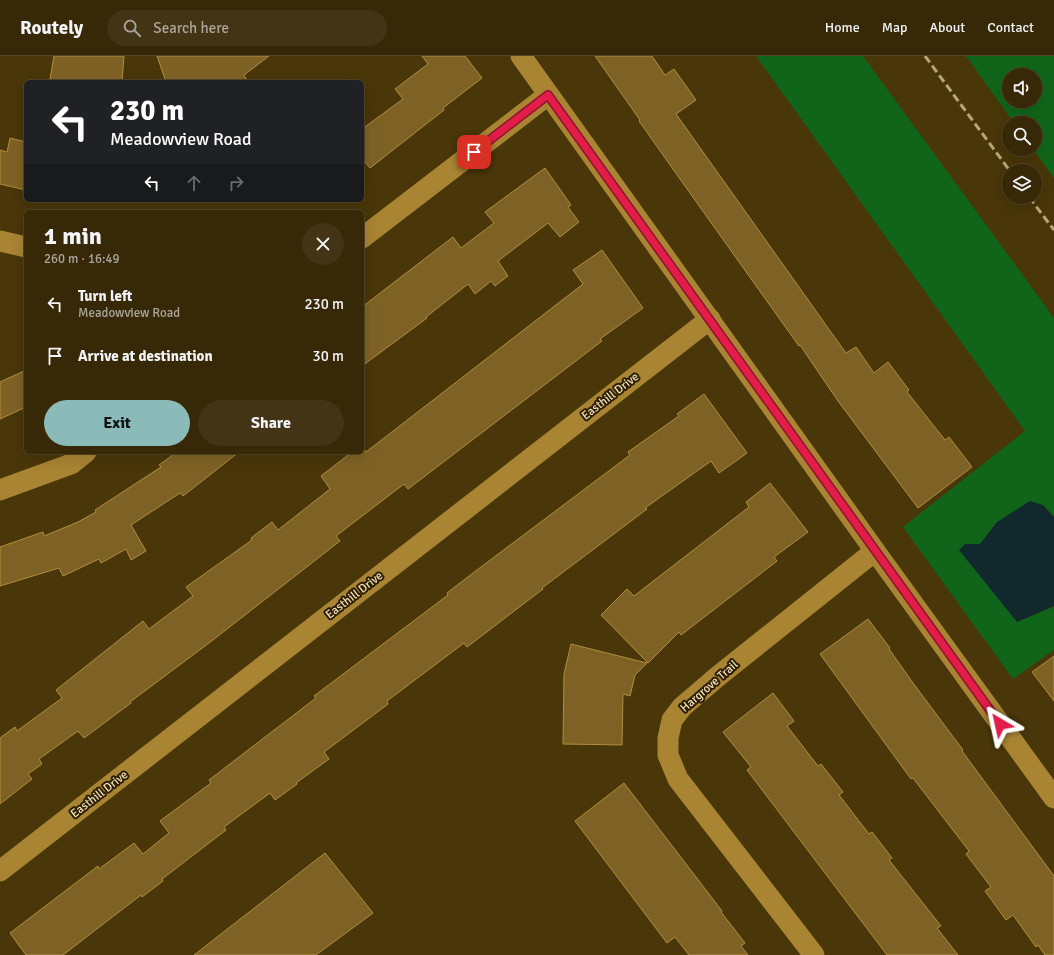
<!DOCTYPE html>
<html lang="en">
<head>
<meta charset="utf-8">
<style>
	body { margin:0; font-family:Signika,sans-serif; background:#423415; color:#f1f3f6; height:100vh; display:flex; flex-direction:column; font-size:15px; white-space:nowrap }
	* { box-sizing:border-box; margin:0 }
	p { font-size:13px; color:#aaa69b }
	.icon { flex:none; width:22px; height:22px; fill:none; stroke:currentColor; stroke-width:2; stroke-linecap:round; stroke-linejoin:round }
	.map { position:relative; flex:1; overflow:hidden }
	.side { position:absolute; left:24px; top:154px; width:340px; height:244px; display:flex; flex-direction:column; background:#372807; border-radius:6px; box-shadow:0 4px 16px #0002,0 0 0 1px #514428 }
	.side>* { flex:none }
	.banner { position:absolute; left:24px; top:24px; width:340px; height:122px; border-radius:6px; box-shadow:0 4px 16px #0002,0 0 0 1px #514428; background:#202124; color:#fff; overflow:hidden }
	.buttons { position:absolute; left:1002px; top:12px; display:grid; gap:8px }
	.buttons a { display:grid; place-items:center; width:40px; height:40px; border-radius:50%; background:#372807; box-shadow:0 4px 16px #0002,0 0 0 1px #514428; font-size:20px }
	.pin { position:absolute; display:grid; place-items:center; width:34px; height:34px; color:#fff; margin:-17px; border-radius:8px; box-shadow:0 2px 6px #0006 }
	.me { position:absolute; width:44px; margin:-22px; rotate:324deg; stroke-linejoin:round; filter:drop-shadow(0 0 3px #0008) }
	.turn { display:flex; align-items:center; gap:14px; height:84px; padding:0 20px; font-size:18px }
	.turn .icon { width:52px; height:52px; stroke-width:2.5 }
	.turn b { display:block; font-size:28px; line-height:34px }
	.lanes { display:flex; align-items:center; height:38px; padding:0 20px; background:#0003; justify-content:center; gap:20px; direction:ltr }
	.lanes .off { opacity:.35 }
	.round { display:grid; place-items:center; flex:none; width:42px; height:42px; border-radius:21px; background:#423415 }
	.overview { display:flex; align-items:center; justify-content:space-between; height:68px; padding:0 20px }
	h1 { font-size:24px; font-weight:700; line-height:30px }
	.button { display:flex; gap:8px; margin-top:auto; padding:8px 20px }
	.button a { flex:1; height:46px; border-radius:24px; background:#8bbbb9; color:#111; font-size:16px; font-weight:700; line-height:46px; text-align:center }
	.button a+a { background:#423415; color:#f1f3f6 }
	ul { padding:0; list-style:none }
	li { display:flex; align-items:center; gap:12px; height:52px; padding:0 20px }
	li div { flex:1 }
	li b { display:block; font-size:15px }
	li em { font-style:normal }
	header { display:flex; align-items:center; gap:24px; box-sizing:border-box; height:56px; padding:0 20px; background:#372807; border-bottom:1px solid #514428 }
	header strong { font-size:19px }
	nav { display:flex; gap:22px; margin-inline-start:auto; font-size:14px }
	.search { width:280px; height:36px; background:#423415; display:flex; align-items:center; gap:10px; box-sizing:border-box; padding:0 14px; border-radius:22px; color:#aaa69b; font-size:15px }
	.map>svg:first-child { display:block }
	.green { fill:#11651a; fill-rule:evenodd }
	.water { fill:#11292c }
	.building { fill:#7e6225; stroke:#b28d3d }
	.lines { fill:none; stroke-linecap:round; stroke-linejoin:round }
	.street { stroke:#a88433; stroke-width:21 }
	.rail { stroke:#b8a57c; stroke-width:3; stroke-dasharray:8 4; stroke-linecap:butt }
	.route-casing { stroke:#92132f; stroke-width:10 }
	.route { stroke:#e11d48; stroke-width:7 }
	.labels { text-anchor:middle; stroke-width:4; stroke-linejoin:round; paint-order:stroke }
	.street-label { font-size:12px; fill:#f4e1bb; stroke:#2d1e00 }
</style>
</head>
<body>
<header>
<strong>Routely</strong>
<div class="search"><svg class="icon" aria-label="search" viewBox="0 0 24 24"><circle cx="10" cy="10" r="6"/><path d="M15 15l6 6"/></svg>Search here</div>
<nav><a>Home</a><a>Map</a><a>About</a><a>Contact</a></nav>
</header>
<div class="map">
<svg width="1054" height="899" viewBox="0 0 1054 899">
	<rect width="100%" height="100%" fill="#493609"/>
	<g class="green">
		<path d="M 756,0 L 863,0 L 1054,262 L 1054,461 L 1043,449 L 997,466 L 980,488 L 965,488 L 1017,566 L 1054,550 L 1054,594 L 1013,623 L 903,471 L 1025,375 Z"/>
		<path d="M 966,0 L 1054,0 L 1054,122 L 1033,93 L 1035,93 L 1035,67 L 1014,67 ZM 1009,19 L 1035,19 L 1035,45 L 1009,45 Z"/>
	</g>
	<path class="water" d="M 1030,445 L 1043,449 L 1054,461 L 1054,550 L 1017,566 L 959,494 L 965,488 L 980,488 L 997,466 Z"/>
	<g class="building">
		<path d="M 54,0 L 124,0 L 122,26 L 66,26 L 50,23 Z"/>
		<path d="M 157,0 L 269,0 L 244,19 L 248,26 L 166,26 Z"/>
		<path d="M 422,0 L 465,0 L 482,22 L 443,52 L 444,54 L 370,112 L 362,102 L 362,73 L 403,43 L 395,33 L 428,8 Z"/>
		<path d="M 595,0 L 652,0 L 665,19 L 674,13 L 696,44 L 676,58 L 838,286 L 846,297 L 856,291 L 874,317 L 888,306 L 909,334 L 907,336 L 945,384 L 949,381 L 972,411 L 918,452 L 838,345 L 800,289 L 799,290 L 769,248 L 675,116 L 639,65 L 640,64 Z"/>
		<path d="M 10,82 L 26,86 L 26,134 L 0,128 L 0,94 L 7,96 Z"/>
		<path d="M 545,112 L 571,149 L 568,151 L 579,166 L 560,181 L 548,167 L 498,205 L 508,220 L 495,230 L 491,225 L 475,238 L 468,228 L 426,261 L 427,262 L 362,310 L 362,251 L 453,181 L 461,192 L 494,167 L 485,156 Z"/>
		<path d="M 602,194 L 643,252 L 600,283 L 602,285 L 408,433 L 404,428 L 336,480 L 340,485 L 209,587 L 130,646 L 131,647 L 84,682 L 78,675 L 39,703 L 42,708 L 28,718 L 32,723 L 0,748 L 0,682 L 15,671 L 17,675 L 62,642 L 56,634 L 143,565 L 149,573 L 193,540 L 186,531 L 252,484 L 251,482 L 272,466 L 278,474 L 330,433 L 321,420 L 352,396 L 362,396 L 362,390 L 366,396 L 583,228 L 573,214 Z"/>
		<path d="M 26,314 L 26,351 L 0,363 L 0,326 Z"/>
		<path d="M 704,338 L 747,397 L 719,417 L 711,405 L 645,452 L 647,453 L 542,532 L 543,533 L 467,591 L 464,587 L 387,645 L 388,648 L 324,696 L 329,703 L 296,727 L 297,728 L 275,744 L 270,737 L 224,771 L 226,774 L 162,823 L 163,825 L 142,841 L 141,839 L 63,899 L 26,899 L 10,877 L 98,810 L 99,813 L 134,787 L 143,798 L 169,777 L 160,765 L 211,727 L 209,724 L 316,642 L 314,640 L 448,539 L 447,537 L 473,517 L 630,399 L 628,396 L 679,360 L 677,358 Z"/>
		<path d="M 177,396 L 239,396 L 183,440 L 180,437 L 131,469 L 146,495 L 131,504 L 126,493 L 101,507 L 99,503 L 63,520 L 59,512 L 0,530 L 0,491 L 43,476 L 44,480 L 78,466 L 96,456 L 95,454 L 161,411 L 159,409 Z"/>
		<path d="M 770,427 L 808,476 L 774,501 L 777,505 L 681,579 L 679,576 L 648,607 L 601,559 L 627,533 L 634,540 L 749,451 L 746,446 Z"/>
		<path d="M 868,563 L 890,592 L 889,593 L 913,627 L 963,694 L 962,695 L 1054,820 L 1054,899 L 1045,899 L 1038,889 L 1036,891 L 1013,859 L 1006,864 L 985,835 L 991,831 L 966,798 L 969,795 L 913,722 L 911,723 L 820,598 Z"/>
		<path d="M 571,588 L 647,607 L 635,619 L 630,640 L 623,638 L 622,689 L 563,688 L 564,618 Z"/>
		<path d="M 1054,600 L 1054,645 L 1032,616 Z"/>
		<path d="M 773,637 L 794,665 L 787,670 L 818,710 L 821,708 L 843,736 L 839,739 L 869,778 L 872,776 L 892,802 L 889,804 L 941,870 L 937,872 L 958,899 L 887,899 L 747,714 L 751,711 L 723,676 Z"/>
		<path d="M 624,727 L 722,855 L 721,856 L 745,887 L 741,890 L 748,899 L 689,899 L 675,881 L 667,887 L 575,765 Z"/>
		<path d="M 325,797 L 373,857 L 316,899 L 194,899 Z"/>
	</g>
	<g class="lines">
		<g class="street">
			<path d="M 521,0 L 875,495 L 1054,742"/>
			<path d="M 362,182 L 548,39"/>
			<path d="M 0,185 L 26,191"/>
			<path d="M 0,434 L 71,408 L 86,396"/>
			<path d="M 0,815 L 710,263"/>
			<path d="M 814,899 L 678,723 L 668,699 L 668,682 L 672,664 L 682,651 L 717,621 L 875,495"/>
		</g>
		<g class="rail">
			<path d="M 925,0 L 1010,115"/>
			<path d="M 1029,141 L 1054,174"/>
		</g>
	</g>
	<g class="lines">
		<defs>
			<path id="route" d="M 474,96 L 548,39 L 1000,668"/>
		</defs>
		<use href="#route" class="route-casing"/>
		<use href="#route" class="route"/>
	</g>
	<g class="labels">
		<g class="street-label">
			<text transform="translate(610 340) rotate(-38)" y="4">Easthill Drive</text>
			<text transform="translate(354 539) rotate(-38)" y="4">Easthill Drive</text>
			<text transform="translate(709 630) rotate(-41)" y="4">Hargrove Trail</text>
			<text transform="translate(99 738) rotate(-38)" y="4">Easthill Drive</text>
		</g>
	</g>
</svg>
<div class="buttons">
<a><svg class="icon" aria-label="sound" viewBox="0 0 24 24"><path d="M4 9h4l5-4v14l-5-4H4zM17 9q2 3 0 6"/></svg></a>
<a><svg class="icon" aria-label="search" viewBox="0 0 24 24"><circle cx="10" cy="10" r="6"/><path d="M15 15l6 6"/></svg></a>
<a><svg class="icon" aria-label="layers" viewBox="0 0 24 24"><path d="M12 4l9 5-9 5-9-5zM3 14l9 5 9-5"/></svg></a>
</div>
<div class="pin" style="left:474px;top:96px;background:#d93025"><svg class="icon" aria-label="arrive" viewBox="0 0 24 24"><path d="M6 21V4h12l-3 4 3 4H6"/></svg></div>
<svg class="me" style="left:1000px;top:668px" viewBox="-20 -20 40 40"><path d="M0-17L14 15 0 8-14 15z" fill="#e11d48" stroke="#fff" stroke-width="4"/></svg>
<div class="banner">
<div class="turn"><svg class="icon" aria-label="left" viewBox="0 0 24 24"><path d="M17 20v-9H6M10 6l-5 5 5 5"/></svg><div><b>230 m</b>Meadowview Road</div></div>
<div class="lanes"><svg class="icon" aria-label="left" viewBox="0 0 24 24"><path d="M17 20v-9H6M10 6l-5 5 5 5"/></svg><svg class="icon off" aria-label="ahead" viewBox="0 0 24 24"><path d="M12 20V5M6 11l6-6 6 6"/></svg><svg class="icon off" aria-label="right" viewBox="0 0 24 24"><path d="M7 20v-9h11M14 6l5 5-5 5"/></svg></div>
</div>
<section class="side">
<div class="overview"><div><h1>1 min</h1><p>260 m · 16:49</p></div><a class="round"><svg class="icon" aria-label="close" viewBox="0 0 24 24"><path d="M6 6l12 12M18 6L6 18"/></svg></a></div>
<ul>
<li><svg class="icon" aria-label="left" viewBox="0 0 24 24"><path d="M17 20v-9H6M10 6l-5 5 5 5"/></svg><div><b>Turn left</b><p>Meadowview Road</p></div><em>230 m</em></li>
<li><svg class="icon" aria-label="arrive" viewBox="0 0 24 24"><path d="M6 21V4h12l-3 4 3 4H6"/></svg><div><b>Arrive at destination</b></div><em>30 m</em></li>
</ul>
<div class="button"><a>Exit</a><a>Share</a></div>
</section>
</div>
</body>
</html>
